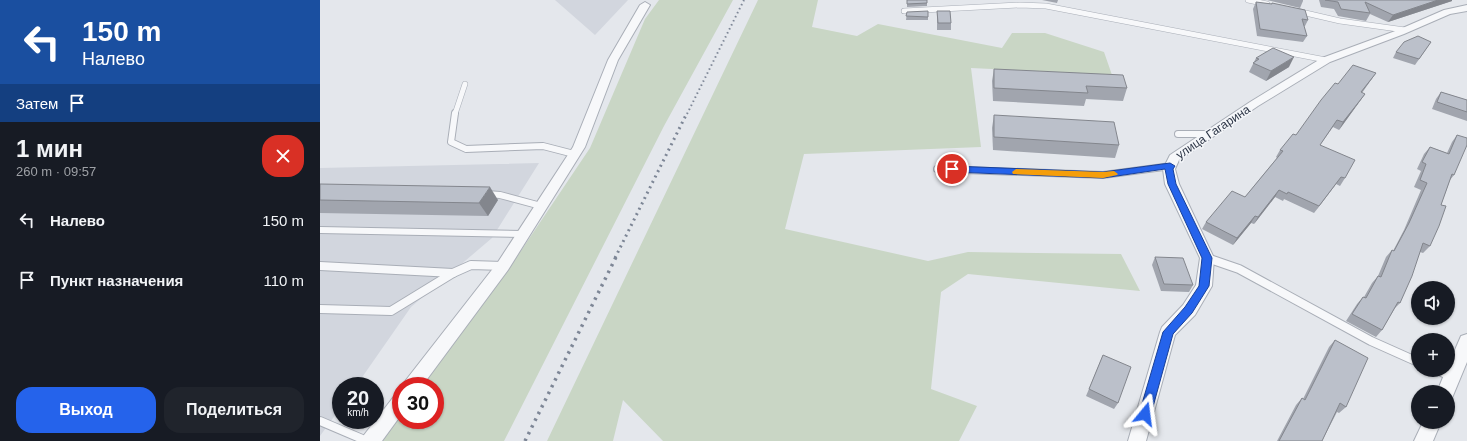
<!DOCTYPE html>
<html lang="ru">
<head>
<meta charset="utf-8">
<style>
	body { margin:0; font-family:Arial,sans-serif; background:#20242c; color:#f1f3f6; height:100vh; display:flex; flex-direction:column; font-size:15px; white-space:nowrap }
	* { box-sizing:border-box; margin:0 }
	p { font-size:13px; color:#9ea1a6 }
	.icon { flex:none; width:22px; height:22px; fill:none; stroke:currentColor; stroke-width:2; stroke-linecap:round; stroke-linejoin:round }
	.map { position:relative; flex:1; overflow:hidden }
	.drawer { display:flex; flex-direction:column; background:#171b24; width:320px }
	.drawer>* { flex:none }
	.banner { background:#1a4fa0; color:#fff; overflow:hidden }
	.fabs { position:absolute; left:1091px; top:281px; display:grid; gap:8px }
	.fabs a { display:grid; place-items:center; width:44px; height:44px; border-radius:50%; background:#171b24; box-shadow:0 1px 3px #0004; font-size:20px }
	.speed { position:absolute; left:12px; top:377px; display:flex; gap:8px; font-size:20px; font-weight:700; text-align:center }
	.speed>* { display:grid; place-content:center; width:52px; height:52px; border-radius:50%; background:#171b24; box-shadow:0 1px 3px #0004; line-height:1 }
	.speed small { font-size:10px; font-weight:400 }
	.speed .limit { border:6px solid #d22; background:#fff; color:#111 }
	.pin { position:absolute; display:grid; place-items:center; width:34px; height:34px; color:#fff; margin:-17px; border:2px solid #fff; border-radius:50%; box-shadow:0 1px 4px #0007 }
	.me { position:absolute; width:44px; margin:-22px; rotate:16deg; stroke-linejoin:round; filter:drop-shadow(0 0 3px #0008) }
	.turn { display:flex; align-items:center; gap:14px; height:84px; padding:0 16px; font-size:18px }
	.turn .icon { width:52px; height:52px; stroke-width:2.5 }
	.turn b { display:block; font-size:28px; line-height:34px }
	.then { display:flex; align-items:center; height:38px; padding:0 16px; background:#0003; gap:8px; font-size:15px }
	.round { display:grid; place-items:center; flex:none; width:42px; height:42px; border-radius:16px; background:#20242c }
	.summary { display:flex; align-items:center; justify-content:space-between; height:68px; padding:0 16px }
	h1 { font-size:24px; font-weight:800; line-height:30px }
	.primary-button { display:flex; gap:8px; margin-top:auto; padding:8px 16px }
	.primary-button a { flex:1; height:46px; border-radius:16px; background:#2563eb; color:#fff; font-size:16px; font-weight:800; line-height:46px; text-align:center }
	.primary-button a+a { background:#20242c; color:#f1f3f6 }
	ul { padding:0; list-style:none }
	li { display:flex; align-items:center; gap:12px; height:60px; padding:0 16px }
	li div { flex:1 }
	li b { display:block; font-size:15px }
	li em { font-style:normal }
	main { display:flex; flex:1; min-height:0 }
	.map>svg:first-child { display:block }
	.built { fill:#d2d6de }
	.green { fill:#c9d6c5 }
	.lines { fill:none; stroke-linecap:round; stroke-linejoin:round }
	.lane-far2-casing { stroke:#a9aeb7; stroke-width:6 }
	.lane-far1-casing { stroke:#a9aeb7; stroke-width:8 }
	.lane-casing { stroke:#a9aeb7; stroke-width:10 }
	.street-casing { stroke:#a9aeb7; stroke-width:2 }
	.lane-far2 { stroke:#f7f8fa; stroke-width:5 }
	.lane-far1 { stroke:#f7f8fa; stroke-width:6 }
	.lane { stroke:#f7f8fa; stroke-width:8 }
	.street { fill:#f7f8fa; fill-rule:evenodd }
	.rail-far2 { stroke:#7d8696; stroke-width:2; stroke-dasharray:1.5 3; stroke-linecap:butt }
	.rail-far1 { stroke:#7d8696; stroke-width:3; stroke-dasharray:2 4; stroke-linecap:butt }
	.rail { stroke:#7d8696; stroke-width:3.5; stroke-dasharray:2.5 5; stroke-linecap:butt }
	.wall { fill:#a1a5ae }
	.shaded-wall { fill:#83868d }
	.building { fill:#bbc0ca; stroke:#83868d }
	.route { fill:#2563eb; stroke:#184099 }
	.slow { fill:#f59e0b }
	.labels { text-anchor:middle; stroke-width:3; stroke-linejoin:round; paint-order:stroke }
	.street-label { font-size:12px; fill:#2b3445; stroke:#f4f6f9 }
</style>
</head>
<body>
<main>
<section class="drawer">
<div class="banner">
<div class="turn"><svg class="icon" aria-label="left" viewBox="0 0 24 24"><path d="M17 20v-9H6M10 6l-5 5 5 5"/></svg><div><b>150 m</b>Налево</div></div>
<div class="then">Затем<svg class="icon" aria-label="arrive" viewBox="0 0 24 24"><path d="M6 21V4h12l-3 4 3 4H6"/></svg></div>
</div>
<div class="summary"><div><h1>1 мин</h1><p>260 m · 09:57</p></div><a class="round" style="background:#d93025;color:#fff"><svg class="icon" aria-label="close" viewBox="0 0 24 24"><path d="M6 6l12 12M18 6L6 18"/></svg></a></div>
<ul>
<li><svg class="icon" aria-label="left" viewBox="0 0 24 24"><path d="M17 20v-9H6M10 6l-5 5 5 5"/></svg><div><b>Налево</b></div><em>150 m</em></li>
<li><svg class="icon" aria-label="arrive" viewBox="0 0 24 24"><path d="M6 21V4h12l-3 4 3 4H6"/></svg><div><b>Пункт назначения</b></div><em>110 m</em></li>
</ul>
<div class="primary-button"><a>Выход</a><a>Поделиться</a></div>
</section>
<div class="map">
<svg width="1147" height="441" viewBox="0 0 1147 441">
	<rect width="100%" height="100%" fill="#e4e7ec"/>
	<g class="built">
		<path d="M 235,0 L 308,0 L 275,35 Z"/>
		<path d="M 219,163 L 172,238 L 91,307 L 36,386 L 21,386 L 21,407 L 0,436 L 0,168 Z"/>
	</g>
	<g class="green">
		<path d="M 339,0 L 413,0 L 344,126 L 184,441 L 62,441 L 81,415 L 81,420 L 115,420 L 115,386 L 102,386 L 188,270 L 270,148 L 325,19 Z"/>
		<path d="M 438,0 L 498,0 L 492,27 L 537,36 L 558,24 L 682,48 L 692,33 L 725,33 L 784,52 L 792,75 L 651,68 L 661,147 L 484,154 L 465,229 L 608,261 L 648,252 L 801,254 L 820,291 L 648,274 L 621,292 L 611,389 L 657,406 L 639,441 L 343,441 L 303,400 L 293,441 L 227,441 Z"/>
	</g>
	<g class="lines">
		<defs>
			<g id="lane-far2">
				<path d="M 928,0 L 947,4"/>
				<path d="M 584,11 L 700,5 L 726,6 L 1006,60"/>
				<path d="M 977,11 L 1020,21 L 1085,30"/>
				<path d="M 135,114 L 145,84"/>
			</g>
			<g id="lane-far1">
				<path d="M 135,113 L 131,142 L 146,149 L 223,146 L 254,154"/>
				<path d="M 858,134 L 889,134"/>
				<path d="M 617,169 L 783,175 L 851,166"/>
				<path d="M 167,194 L 180,195 L 221,206"/>
				<path d="M 0,230 L 203,234"/>
			</g>
			<g id="lane">
				<path d="M 887,258 L 919,269 L 1051,341 L 1098,362"/>
				<path d="M 0,266 L 133,273"/>
				<path d="M 0,309 L 71,311 L 133,273 L 151,265 L 183,266"/>
				<path d="M 1117,370 L 1132,377"/>
				<path d="M 0,421 L 47,441"/>
			</g>
			<g id="street">
				<path d="M 325,2 L 330,5 L 298,60 L 265,147 L 188,270 L 102,386 L 83,386 L 86,380 L 178,262 L 253,147 L 288,60 L 320,5 Z"/>
				<path d="M 1147,5 L 1147,11 L 1130,14 L 1084,34 L 1010,62 L 938,106 L 859,160 L 855,169 L 859,184 L 894,258 L 892,286 L 875,315 L 855,335 L 826,441 L 808,441 L 840,332 L 842,327 L 863,305 L 876,285 L 880,258 L 845,184 L 843,169 L 850,155 L 930,102 L 1002,58 L 1078,30 L 1124,10 Z"/>
				<path d="M 1147,334 L 1147,362 L 1132,398 L 1128,399 L 1128,392 L 1117,392 L 1126,370 L 1128,370 L 1128,366 L 1141,336 Z"/>
				<path d="M 81,393 L 81,415 L 62,441 L 42,441 L 44,435 L 75,395 Z"/>
				<path d="M 1103,422 L 1121,422 L 1113,441 L 1094,441 Z"/>
			</g>
		</defs>
		<use href="#lane-far2" class="lane-far2-casing"/>
		<use href="#lane-far1" class="lane-far1-casing"/>
		<use href="#lane" class="lane-casing"/>
		<use href="#street" class="street-casing"/>
		<use href="#lane-far2" class="lane-far2"/>
		<use href="#lane-far1" class="lane-far1"/>
		<use href="#lane" class="lane"/>
		<use href="#street" class="street"/>
		<path class="rail-far2" d="M 367,114 L 424,0"/>
		<path class="rail-far1" d="M 295,258 L 367,113"/>
		<path class="rail" d="M 205,441 L 296,257"/>
	</g>
	<g class="wall">
		<path d="M 587,0 L 607,0 L 607,6 L 587,7 Z"/>
		<path d="M 722,0 L 738,0 L 737,3 Z"/>
		<path d="M 947,0 L 983,0 L 983,1 L 980,8 Z"/>
		<path d="M 999,0 L 1132,0 L 1132,1 L 1068,22 L 1050,14 L 1046,21 L 1018,16 L 1014,9 L 1001,7 Z"/>
		<path d="M 936,2 L 951,4 L 952,3 L 988,20 L 985,26 L 984,26 L 987,36 L 983,42 L 937,36 L 933,9 Z"/>
		<path d="M 617,11 L 631,23 L 631,30 L 617,30 Z"/>
		<path d="M 587,12 L 608,17 L 608,20 L 586,20 Z"/>
		<path d="M 1111,42 L 1095,65 L 1073,58 L 1076,52 Z"/>
		<path d="M 936,58 L 969,67 L 946,81 L 929,72 Z"/>
		<path d="M 674,69 L 807,88 L 803,101 L 766,99 L 764,106 L 673,101 L 672,81 Z"/>
		<path d="M 1056,73 L 1051,80 L 1042,93 L 1045,94 L 1040,101 L 1019,130 L 1013,127 L 1000,145 L 1025,178 L 1020,186 L 1016,184 L 994,213 L 964,199 L 963,201 L 955,197 L 934,224 L 931,223 L 913,245 L 882,229 L 886,222 L 925,197 L 957,158 L 956,157 L 960,150 L 976,135 L 1018,84 Z"/>
		<path d="M 1121,92 L 1147,100 L 1147,121 L 1112,109 L 1116,99 Z"/>
		<path d="M 674,115 L 799,145 L 795,158 L 673,150 L 672,128 Z"/>
		<path d="M 1137,135 L 1134,175 L 1130,180 L 1121,205 L 1110,246 L 1103,253 L 1100,252 L 1080,303 L 1075,308 L 1062,330 L 1056,337 L 1026,321 L 1037,304 L 1043,297 L 1044,297 L 1052,283 L 1058,276 L 1066,257 L 1072,250 L 1073,251 L 1084,230 L 1101,190 L 1094,187 L 1101,171 L 1097,169 L 1104,154 L 1110,147 L 1127,153 L 1132,142 Z"/>
		<path d="M 0,184 L 178,200 L 168,216 L 0,213 Z"/>
		<path d="M 835,257 L 873,285 L 869,292 L 841,291 L 832,265 Z"/>
		<path d="M 1015,340 L 1026,407 L 1019,413 L 1017,412 L 1002,441 L 957,441 L 976,405 L 982,398 L 983,399 L 1009,347 Z"/>
		<path d="M 783,355 L 798,403 L 794,409 L 766,396 Z"/>
	</g>
	<g class="shaded-wall">
		<path d="M 1118,0 L 1132,0 L 1132,1 L 1068,22 L 1073,15 Z"/>
		<path d="M 974,57 L 969,67 L 946,81 L 951,71 Z"/>
		<path d="M 1056,73 L 1051,80 L 1036,99 L 1041,92 Z"/>
		<path d="M 1045,94 L 1040,101 L 1019,130 L 1023,122 Z"/>
		<path d="M 1021,177 L 1016,184 L 994,213 L 999,206 Z"/>
		<path d="M 170,187 L 178,200 L 168,216 L 159,203 Z"/>
		<path d="M 959,190 L 955,197 L 934,224 L 938,217 Z"/>
		<path d="M 935,216 L 931,223 L 913,245 L 917,238 Z"/>
	</g>
	<g class="building">
		<path d="M 587,0 L 607,0 L 607,3 L 587,4 Z"/>
		<path d="M 1005,0 L 1118,0 L 1073,15 L 1045,2 L 1050,13 L 1021,9 L 1018,2 Z"/>
		<path d="M 936,2 L 952,4 L 952,3 L 985,10 L 988,20 L 982,19 L 987,36 L 940,29 Z"/>
		<path d="M 608,11 L 608,17 L 586,16 L 587,12 Z"/>
		<path d="M 617,11 L 630,11 L 631,23 L 618,23 Z"/>
		<path d="M 1098,36 L 1111,42 L 1099,59 L 1076,52 L 1084,42 Z"/>
		<path d="M 953,48 L 974,57 L 951,71 L 933,63 L 939,59 L 936,58 Z"/>
		<path d="M 1033,65 L 1056,73 L 1041,92 L 1045,94 L 1023,122 L 1017,120 L 1000,145 L 1035,160 L 1025,178 L 1021,177 L 999,206 L 968,192 L 967,194 L 959,190 L 938,217 L 935,216 L 917,238 L 886,222 L 912,191 L 925,197 L 963,151 L 960,150 L 973,134 L 976,135 L 1001,100 L 1015,83 L 1018,84 Z"/>
		<path d="M 674,69 L 803,75 L 807,88 L 766,86 L 768,93 L 674,88 Z"/>
		<path d="M 1121,92 L 1147,100 L 1147,112 L 1117,102 Z"/>
		<path d="M 674,115 L 794,122 L 799,145 L 674,137 Z"/>
		<path d="M 1137,135 L 1147,138 L 1147,145 L 1134,175 L 1132,174 L 1121,205 L 1126,206 L 1119,226 L 1110,246 L 1103,243 L 1092,276 L 1080,303 L 1078,302 L 1062,330 L 1032,314 L 1043,297 L 1046,298 L 1058,276 L 1061,277 L 1072,250 L 1074,251 L 1089,223 L 1107,183 L 1100,180 L 1106,164 L 1102,162 L 1110,147 L 1129,154 Z"/>
		<path d="M 0,184 L 170,187 L 159,203 L 0,200 Z"/>
		<path d="M 835,257 L 863,258 L 873,285 L 844,284 Z"/>
		<path d="M 1015,340 L 1048,358 L 1026,407 L 1020,403 L 1002,441 L 959,441 L 982,398 L 985,400 Z"/>
		<path d="M 783,355 L 811,367 L 798,403 L 769,389 Z"/>
	</g>
	<path class="route" d="M 850,163 L 855,166 L 853,169 L 856,184 L 892,258 L 889,286 L 872,313 L 853,334 L 831,414 L 829,418 L 825,419 L 821,418 L 819,414 L 843,332 L 865,307 L 879,286 L 882,258 L 848,184 L 845,169 L 783,178 L 632,172 L 628,169 L 632,166 L 783,172 Z"/>
	<path class="slow" d="M 696,169 L 783,172 L 794,171 L 798,174 L 797,175 L 783,178 L 693,174 L 692,172 Z"/>
	<g class="labels">
		<g class="street-label">
			<text transform="translate(893 132) rotate(-34)" y="4">улица Гагарина</text>
		</g>
	</g>
</svg>
<div class="fabs">
<a><svg class="icon" aria-label="sound" viewBox="0 0 24 24"><path d="M4 9h4l5-4v14l-5-4H4zM17 9q2 3 0 6"/></svg></a>
<a>+</a>
<a>−</a>
</div>
<div class="speed"><div>20<small>km/h</small></div><div class="limit">30</div></div>
<div class="pin" style="left:632px;top:169px;background:#d93025"><svg class="icon" aria-label="arrive" viewBox="0 0 24 24"><path d="M6 21V4h12l-3 4 3 4H6"/></svg></div>
<svg class="me" style="left:825px;top:414px" viewBox="-20 -20 40 40"><path d="M0-17L14 15 0 8-14 15z" fill="#2563eb" stroke="#fff" stroke-width="4"/></svg>
</div>
</main>
</body>
</html>
